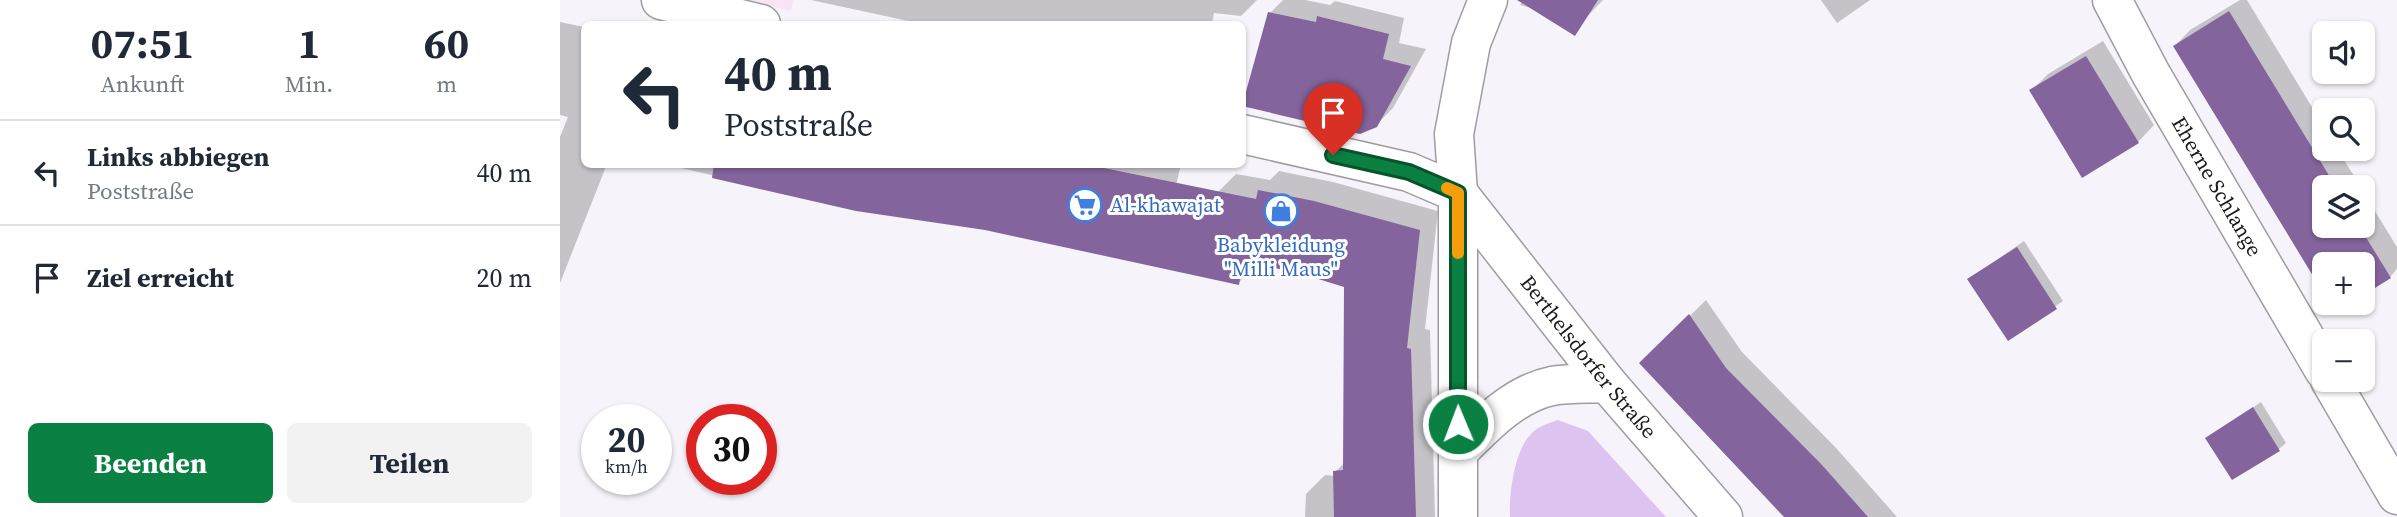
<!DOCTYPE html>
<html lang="de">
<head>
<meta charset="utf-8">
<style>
	body { margin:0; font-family:"Source Serif 4",serif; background:#f2f2f3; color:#1f2937; height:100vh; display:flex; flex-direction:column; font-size:26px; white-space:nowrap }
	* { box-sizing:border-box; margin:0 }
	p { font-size:23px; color:#747a83 }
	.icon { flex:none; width:38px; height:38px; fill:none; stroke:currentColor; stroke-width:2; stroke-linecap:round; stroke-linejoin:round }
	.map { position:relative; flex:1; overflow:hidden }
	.panel { display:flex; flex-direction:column; background:#fff; width:560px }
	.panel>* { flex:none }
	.top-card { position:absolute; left:21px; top:21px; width:665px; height:147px; border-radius:10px; box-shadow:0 2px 5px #0004; background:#fff; color:#1f2937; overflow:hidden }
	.fabs { position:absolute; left:1752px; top:21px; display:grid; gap:14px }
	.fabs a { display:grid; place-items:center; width:63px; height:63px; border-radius:10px; background:#fff; box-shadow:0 2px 5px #0004; font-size:35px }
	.speed { position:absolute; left:21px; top:404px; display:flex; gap:14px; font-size:35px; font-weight:700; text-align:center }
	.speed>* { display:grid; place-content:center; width:91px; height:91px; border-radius:50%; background:#fff; box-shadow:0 2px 5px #0004; line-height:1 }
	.speed small { font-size:18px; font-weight:400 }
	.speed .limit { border:10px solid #d22; background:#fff; color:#111 }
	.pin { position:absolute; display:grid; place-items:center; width:60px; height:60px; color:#fff; margin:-72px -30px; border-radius:50% 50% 50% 0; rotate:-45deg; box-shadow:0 0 7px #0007 }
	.pin .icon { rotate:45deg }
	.me { position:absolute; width:77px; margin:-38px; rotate:359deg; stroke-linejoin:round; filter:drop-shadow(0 0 5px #0008) }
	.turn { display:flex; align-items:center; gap:24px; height:147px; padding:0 28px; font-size:32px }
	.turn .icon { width:91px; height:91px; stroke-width:2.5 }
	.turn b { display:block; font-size:49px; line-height:60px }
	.eta { display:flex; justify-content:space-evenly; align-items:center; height:119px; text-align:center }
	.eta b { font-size:42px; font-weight:700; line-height:49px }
	.button { display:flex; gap:14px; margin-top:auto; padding:14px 28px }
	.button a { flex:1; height:80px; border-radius:10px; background:#0b8043; color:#fff; font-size:28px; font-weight:700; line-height:80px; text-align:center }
	.button a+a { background:#f2f2f3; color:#1f2937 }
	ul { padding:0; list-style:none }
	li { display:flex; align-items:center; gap:21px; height:105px; padding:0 28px; border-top:2px solid #e0e1e3 }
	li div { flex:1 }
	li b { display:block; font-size:26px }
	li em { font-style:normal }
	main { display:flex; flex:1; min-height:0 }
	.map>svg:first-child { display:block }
	.commercial { fill:#f8e4f4 }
	.park { fill:#ddc4f0 }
	.shadow { fill:#0003 }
	.building { fill:#84649c }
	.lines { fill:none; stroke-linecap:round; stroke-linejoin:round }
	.minor-casing { stroke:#a09ca3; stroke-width:41 }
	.minor { stroke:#fff; stroke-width:38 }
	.route-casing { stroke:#07532c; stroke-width:18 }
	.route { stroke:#0b8043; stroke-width:12 }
	.slow { stroke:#f59e0b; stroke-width:12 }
	.labels { text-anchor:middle; stroke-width:6; stroke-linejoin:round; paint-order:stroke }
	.street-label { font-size:21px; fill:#1a191b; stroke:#fff }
	.shop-label { font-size:21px; fill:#366cbe; stroke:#fff; text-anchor:start }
</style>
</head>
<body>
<main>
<section class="panel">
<div class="eta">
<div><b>07:51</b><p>Ankunft</p></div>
<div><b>1</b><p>Min.</p></div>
<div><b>60</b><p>m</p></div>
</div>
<ul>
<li><svg class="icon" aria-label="left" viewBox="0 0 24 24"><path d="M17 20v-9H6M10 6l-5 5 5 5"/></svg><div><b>Links abbiegen</b><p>Poststraße</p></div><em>40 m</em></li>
<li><svg class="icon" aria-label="arrive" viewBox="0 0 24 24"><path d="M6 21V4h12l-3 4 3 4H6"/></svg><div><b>Ziel erreicht</b></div><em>20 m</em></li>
</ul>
<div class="button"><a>Beenden</a><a>Teilen</a></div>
</section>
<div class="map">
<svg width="1837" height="517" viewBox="0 0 1837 517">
	<rect width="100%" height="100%" fill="#f7f3fa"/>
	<path class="commercial" d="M 186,0 L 234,0 L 231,11 Z"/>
	<path class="park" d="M 998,420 L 1028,431 L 1106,517 L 950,517 C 949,494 954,449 973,432 C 979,426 989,423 998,420 Z"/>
	<g class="shadow">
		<path d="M 251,0 L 697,0 L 681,16 L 654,13 L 652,24 L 362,24 Z"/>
		<path d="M 723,0 L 745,0 L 770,5 L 775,1 L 844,18 L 839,43 L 866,49 L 833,108 L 816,125 L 710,13 Z"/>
		<path d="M 963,0 L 1043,0 L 1023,21 L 960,5 Z"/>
		<path d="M 1261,0 L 1310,0 L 1277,23 Z"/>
		<path d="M 1680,0 L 1687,0 L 1764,127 L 1764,149 L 1777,149 L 1801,187 L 1764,187 L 1764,226 L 1802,226 L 1802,190 L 1837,247 L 1837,269 L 1830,277 L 1802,264 L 1764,264 L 1764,291 L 1615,46 L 1630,30 Z"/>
		<path d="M 0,22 L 24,27 L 24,164 L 47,164 L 0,283 L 0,137 L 8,117 L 0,115 Z"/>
		<path d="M 1543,41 L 1594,125 L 1578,142 L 1472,90 L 1488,74 Z"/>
		<path d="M 104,164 L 621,164 L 603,243 L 425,229 L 297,209 Z"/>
		<path d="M 719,171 L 773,182 L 878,211 L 865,329 L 870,330 L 875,517 L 745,517 L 746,494 L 765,475 L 775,476 L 775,472 L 785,462 L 786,286 L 739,272 L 698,264 L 678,283 L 657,193 L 676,174 L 710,180 Z"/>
		<path d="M 1464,241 L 1503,301 L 1448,339 L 1409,279 Z"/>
		<path d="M 1146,300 L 1182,352 L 1277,449 L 1337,517 L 1226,517 L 1082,363 Z"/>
		<path d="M 1701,402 L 1726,443 L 1719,449 L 1672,477 L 1647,439 Z"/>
	</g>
	<g class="building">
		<path d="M 957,0 L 1038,0 L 1015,36 Z"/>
		<path d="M 1669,11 L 1776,187 L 1764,187 L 1764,226 L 1799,226 L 1831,278 L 1802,296 L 1802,264 L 1764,264 L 1764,294 L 1613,46 Z"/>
		<path d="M 708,12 L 756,22 L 757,16 L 829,34 L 823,59 L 851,66 L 817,127 L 800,134 L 682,106 Z"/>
		<path d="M 1526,56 L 1579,143 L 1522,178 L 1469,90 Z"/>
		<path d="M 154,164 L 524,164 L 696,199 L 698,190 L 754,201 L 860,230 L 847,348 L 851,349 L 856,517 L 774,517 L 773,471 L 783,470 L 784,287 L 739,273 L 683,262 L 679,285 L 425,230 L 296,211 L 152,178 Z"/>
		<path d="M 1457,247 L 1497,309 L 1448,341 L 1407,279 Z"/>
		<path d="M 1769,303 L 1791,303 L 1775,313 Z"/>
		<path d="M 1129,314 L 1166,368 L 1262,465 L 1308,517 L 1224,517 L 1079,363 Z"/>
		<path d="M 1693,407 L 1720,451 L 1672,480 L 1645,438 Z"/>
	</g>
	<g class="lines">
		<defs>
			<g id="minor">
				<path d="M 101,0 L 201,24"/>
				<path id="s1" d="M 1552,0 L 1591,74 L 1764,370"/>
				<path id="s2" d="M 682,134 L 849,172 L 898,193 L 1047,383 L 1163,517"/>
				<path d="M 1770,380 L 1837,495"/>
				<path d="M 899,451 C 925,425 954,394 992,386 C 1009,383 1029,384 1047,383"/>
				<path d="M 898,517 L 898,193 L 894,134 L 911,43 L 928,0"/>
			</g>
		</defs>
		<use href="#minor" class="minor-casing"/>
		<use href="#minor" class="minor"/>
	</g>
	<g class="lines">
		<defs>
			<path id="route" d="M 773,155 L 849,172 L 898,193 L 898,424"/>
		</defs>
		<use href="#route" class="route-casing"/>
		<use href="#route" class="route"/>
		<path class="slow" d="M 887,188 L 898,193 L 898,253"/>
	</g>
	<defs>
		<symbol id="supermarket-ring" viewBox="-11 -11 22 22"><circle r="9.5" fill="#fff" stroke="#3f7fe0" stroke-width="1.5"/><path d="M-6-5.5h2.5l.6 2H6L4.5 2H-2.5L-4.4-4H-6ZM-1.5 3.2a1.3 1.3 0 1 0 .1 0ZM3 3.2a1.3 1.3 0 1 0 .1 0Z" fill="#3f7fe0"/></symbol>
		<symbol id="shop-ring" viewBox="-11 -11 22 22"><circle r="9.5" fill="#fff" stroke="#3f7fe0" stroke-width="1.5"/><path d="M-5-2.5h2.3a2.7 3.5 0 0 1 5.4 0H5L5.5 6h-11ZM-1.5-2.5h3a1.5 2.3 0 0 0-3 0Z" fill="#3f7fe0"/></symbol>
	</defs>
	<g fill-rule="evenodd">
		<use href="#supermarket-ring" x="506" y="186" width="38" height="38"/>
		<use href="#shop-ring" x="702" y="192" width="38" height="38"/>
	</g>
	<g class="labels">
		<g class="street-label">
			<text dy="7" stroke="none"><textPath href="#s1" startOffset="214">Eherne Schlange</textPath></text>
			<text dy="7" stroke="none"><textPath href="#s2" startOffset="434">Berthelsdorfer Straße</textPath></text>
		</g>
		<g class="shop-label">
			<text x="550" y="212">Al-khawajat</text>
			<text x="721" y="252" text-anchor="middle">Babykleidung<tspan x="721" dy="24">"Milli Maus"</tspan></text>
		</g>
	</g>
</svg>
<div class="fabs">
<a><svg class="icon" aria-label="sound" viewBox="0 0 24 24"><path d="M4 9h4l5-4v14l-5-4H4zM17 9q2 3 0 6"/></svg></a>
<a><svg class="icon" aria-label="search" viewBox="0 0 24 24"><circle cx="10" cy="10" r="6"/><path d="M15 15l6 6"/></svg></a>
<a><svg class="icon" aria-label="layers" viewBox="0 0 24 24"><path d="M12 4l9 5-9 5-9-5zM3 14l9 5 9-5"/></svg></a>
<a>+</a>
<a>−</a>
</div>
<div class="speed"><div>20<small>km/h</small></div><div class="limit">30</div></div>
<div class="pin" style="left:773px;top:155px;background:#d93025"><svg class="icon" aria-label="arrive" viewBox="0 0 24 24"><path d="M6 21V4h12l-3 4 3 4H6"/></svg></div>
<svg class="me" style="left:898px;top:424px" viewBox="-20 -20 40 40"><circle r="17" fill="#0b8043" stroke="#fff" stroke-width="3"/><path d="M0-11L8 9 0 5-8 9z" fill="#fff"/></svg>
<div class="top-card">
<div class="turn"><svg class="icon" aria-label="left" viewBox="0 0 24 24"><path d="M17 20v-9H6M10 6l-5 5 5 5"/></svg><div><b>40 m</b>Poststraße</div></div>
</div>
</div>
</main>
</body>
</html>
